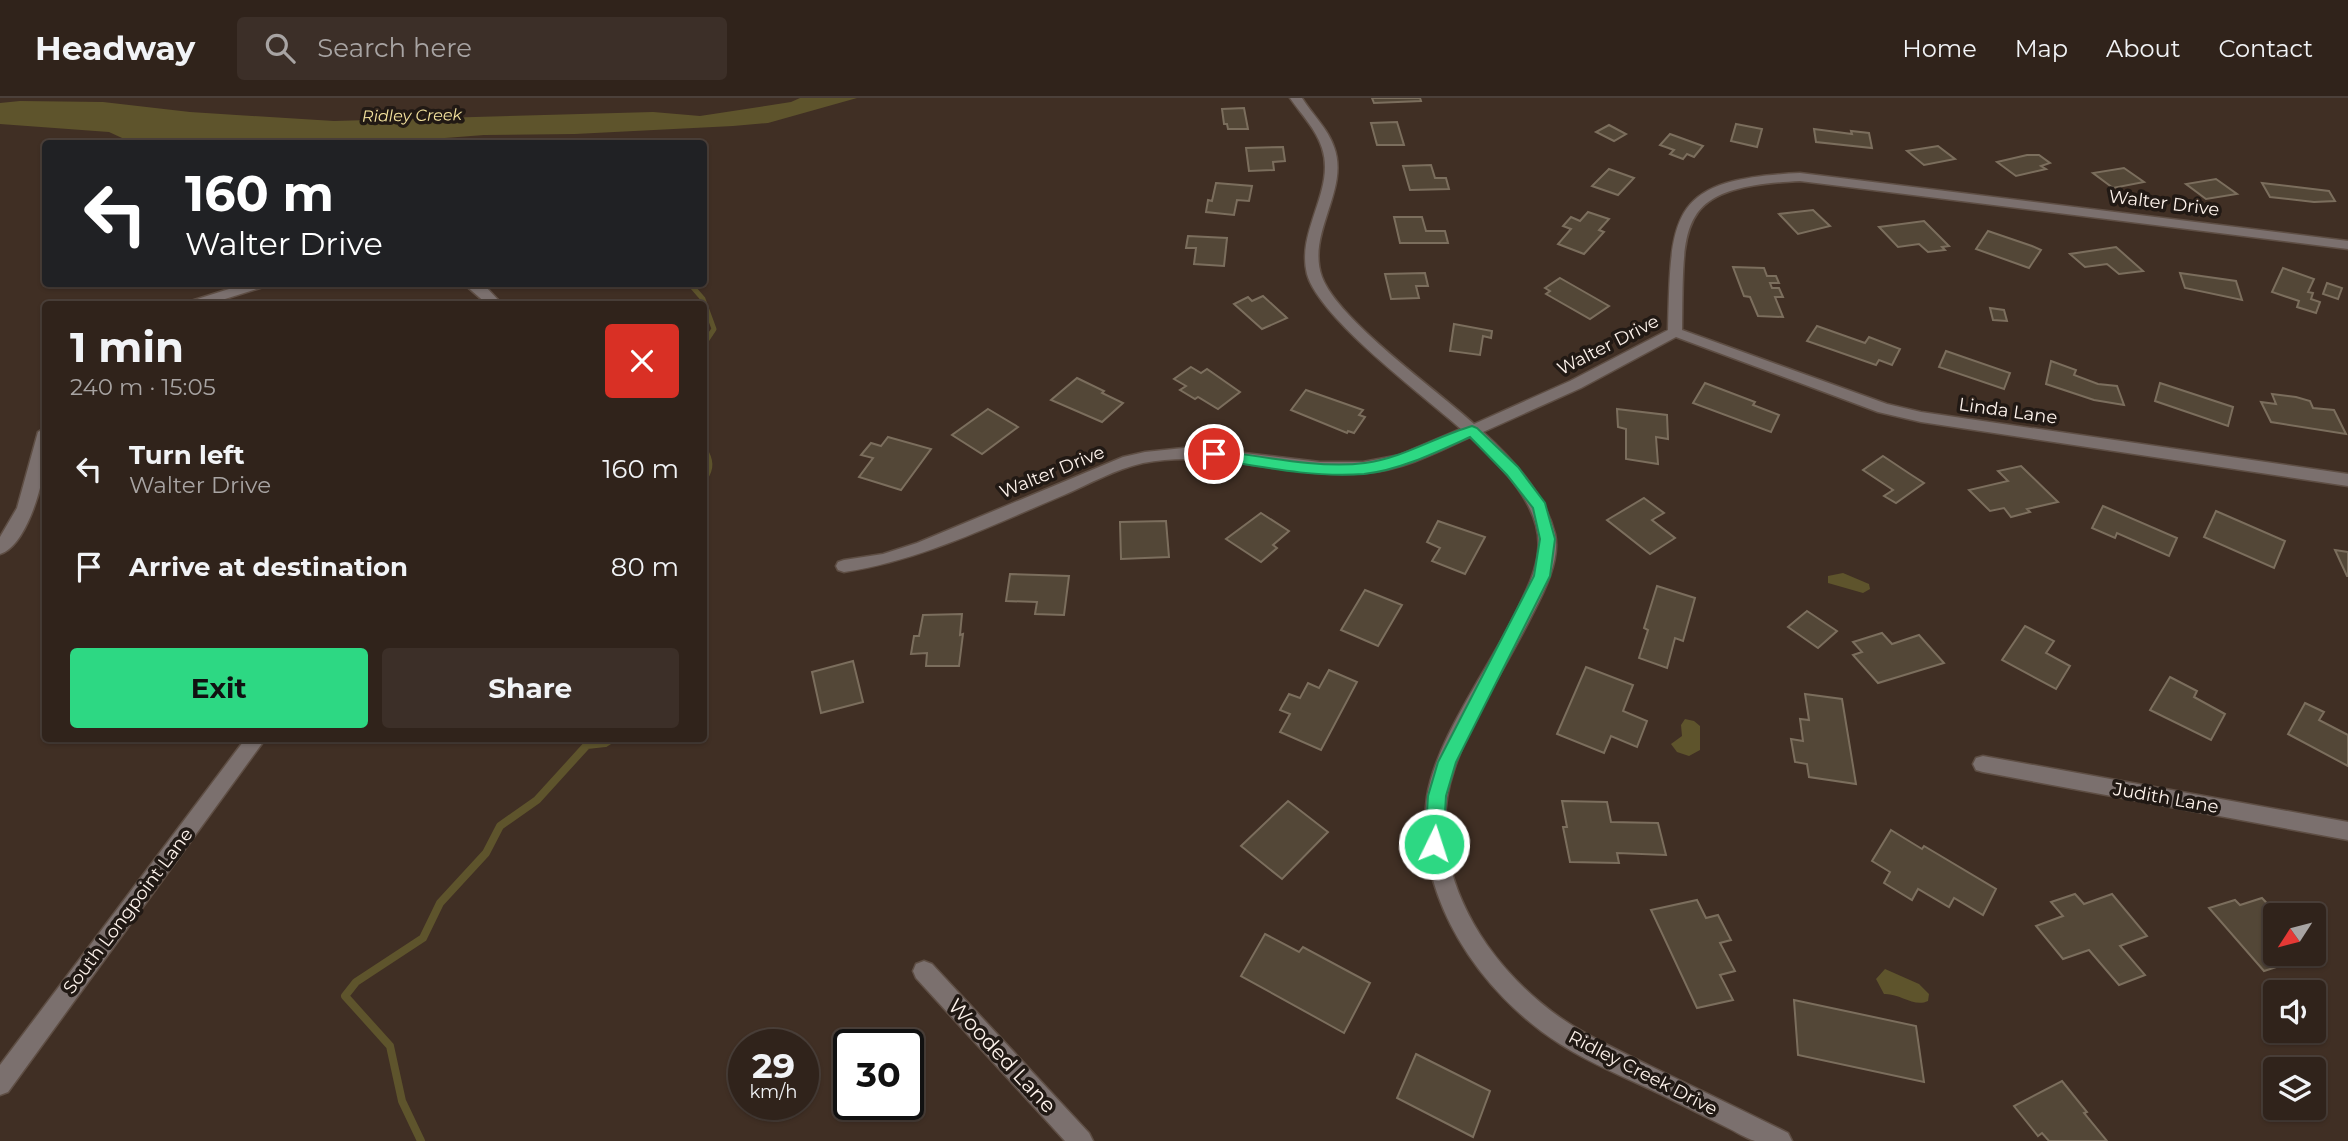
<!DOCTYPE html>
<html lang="en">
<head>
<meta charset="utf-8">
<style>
	body { margin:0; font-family:Montserrat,sans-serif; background:#3c2f28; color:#f1f3f6; height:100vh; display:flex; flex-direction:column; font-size:26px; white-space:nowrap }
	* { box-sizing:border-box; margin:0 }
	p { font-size:23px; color:#a8a4a3 }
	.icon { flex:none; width:38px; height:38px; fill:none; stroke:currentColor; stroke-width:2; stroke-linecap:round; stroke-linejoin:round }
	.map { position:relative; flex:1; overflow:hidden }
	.details { position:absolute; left:42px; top:203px; width:665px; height:441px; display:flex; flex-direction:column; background:#30231b; border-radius:7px; box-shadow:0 2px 5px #0004,0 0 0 2px #4b403a }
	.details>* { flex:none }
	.hud { position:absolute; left:42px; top:42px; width:665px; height:147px; border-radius:7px; box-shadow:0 2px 5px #0004,0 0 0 2px #4b403a; background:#202124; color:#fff; overflow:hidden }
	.needle { width:46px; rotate:234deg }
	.controls { position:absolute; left:2263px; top:805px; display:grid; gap:14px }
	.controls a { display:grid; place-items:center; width:63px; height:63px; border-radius:7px; background:#30231b; box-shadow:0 2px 5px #0004,0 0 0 2px #4b403a; font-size:35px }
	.speed { position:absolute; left:728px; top:931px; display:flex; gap:14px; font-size:35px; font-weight:700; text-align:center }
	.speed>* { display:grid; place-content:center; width:91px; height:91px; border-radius:50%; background:#30231b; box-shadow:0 2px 5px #0004,0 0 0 2px #4b403a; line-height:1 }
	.speed small { font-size:18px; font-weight:400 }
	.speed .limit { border:4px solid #111; border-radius:10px; background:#fff; color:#111 }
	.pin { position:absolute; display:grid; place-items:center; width:60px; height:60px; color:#fff; margin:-30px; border:4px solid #fff; border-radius:50%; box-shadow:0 2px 7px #0007 }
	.me { position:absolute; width:77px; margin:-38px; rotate:4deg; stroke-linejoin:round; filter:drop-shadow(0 0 5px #0008) }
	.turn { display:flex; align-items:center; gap:24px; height:147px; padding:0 28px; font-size:32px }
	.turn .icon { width:91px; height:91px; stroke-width:2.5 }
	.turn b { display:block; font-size:49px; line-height:60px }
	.round { display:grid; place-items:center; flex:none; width:74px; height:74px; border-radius:7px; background:#3c2f28 }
	.summary { display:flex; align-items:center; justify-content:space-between; height:119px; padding:0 28px }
	h1 { font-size:42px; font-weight:700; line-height:52px }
	.primary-button { display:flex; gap:14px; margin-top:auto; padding:14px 28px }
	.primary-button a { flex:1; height:80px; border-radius:7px; background:#2dd883; color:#111; font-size:28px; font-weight:700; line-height:80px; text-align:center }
	.primary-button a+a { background:#3c2f28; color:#f1f3f6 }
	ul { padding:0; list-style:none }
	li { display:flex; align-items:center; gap:21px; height:98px; padding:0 28px }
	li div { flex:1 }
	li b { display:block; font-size:26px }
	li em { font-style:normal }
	header { display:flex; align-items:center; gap:42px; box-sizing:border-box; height:98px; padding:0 35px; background:#30231b; border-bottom:2px solid #4b403a }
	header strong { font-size:33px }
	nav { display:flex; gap:38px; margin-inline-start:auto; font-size:24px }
	.search { width:490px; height:63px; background:#3c2f28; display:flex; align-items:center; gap:18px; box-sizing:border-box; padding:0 24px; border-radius:7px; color:#a8a4a3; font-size:26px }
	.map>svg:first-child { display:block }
	.water { fill:#5e542c }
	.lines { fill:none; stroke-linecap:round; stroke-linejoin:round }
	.stream-far2 { stroke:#5e542c; stroke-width:5 }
	.stream-far1 { stroke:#5e542c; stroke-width:7 }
	.stream { stroke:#5e542c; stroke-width:8 }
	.building { fill:#534737; stroke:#7b6e5d; stroke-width:2 }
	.minor-casing { stroke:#5e4e44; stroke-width:3 }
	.minor { fill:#7b706e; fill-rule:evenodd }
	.route { fill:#2dd883; stroke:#1d8c55; stroke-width:2 }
	.labels { text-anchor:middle; stroke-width:7; stroke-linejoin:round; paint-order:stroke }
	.far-water-label { font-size:16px; font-style:italic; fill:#f4e39e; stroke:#211914 }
	.street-label { font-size:18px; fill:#fdf2eb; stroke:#211914 }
	.near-street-label { font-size:21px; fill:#fdf2eb; stroke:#211914 }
</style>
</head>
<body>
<header>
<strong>Headway</strong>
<div class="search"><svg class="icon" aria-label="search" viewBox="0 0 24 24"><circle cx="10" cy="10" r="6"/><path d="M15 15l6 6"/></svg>Search here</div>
<nav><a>Home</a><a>Map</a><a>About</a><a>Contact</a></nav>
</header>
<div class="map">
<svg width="2348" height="1043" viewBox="0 0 2348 1043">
	<rect width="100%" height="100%" fill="#402f24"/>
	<g class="water">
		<path d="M 800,0 L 857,0 L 768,25 L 733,28 L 575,36 L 484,37 L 367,46 L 300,43 L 263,45 L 264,41 L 133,45 L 109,34 L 0,26 L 0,5 L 20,3 L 103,4 L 190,14 L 334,23 L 653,14 L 700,18 L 791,4 Z"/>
		<path d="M 1843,475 L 1869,486 L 1870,491 L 1863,495 L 1828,485 L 1828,478 Z"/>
		<path d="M 1685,621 L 1694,623 L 1700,628 L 1700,652 L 1689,658 L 1677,654 L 1671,646 L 1682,638 L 1681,627 Z"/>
		<path d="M 1885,871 L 1919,886 L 1929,896 L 1928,903 C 1914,910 1900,895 1884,896 L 1876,881 Z"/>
	</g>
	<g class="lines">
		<path class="stream-far2" d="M 690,186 L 703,201 L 714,231 L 704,246"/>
		<path class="stream-far1" d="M 704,352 C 710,362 711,370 704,380"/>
		<path class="stream" d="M 421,1043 L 402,1003 L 390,948 L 345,898 L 356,884 L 423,840 L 440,805 L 486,755 L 500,728 L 537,702 L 587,647 L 605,645 L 613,640"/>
	</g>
	<g class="building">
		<path d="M 1372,0 L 1420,0 L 1421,3 L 1374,5 Z"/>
		<path d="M 1244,10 L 1248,31 L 1228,31 L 1227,26 L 1224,26 L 1222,11 Z"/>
		<path d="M 1397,24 L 1404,47 L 1377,47 L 1371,25 Z"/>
		<path d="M 1736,26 L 1762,31 L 1757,49 L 1731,43 Z"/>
		<path d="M 1609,27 L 1626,36 L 1614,43 L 1596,34 Z"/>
		<path d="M 1814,31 L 1852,36 L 1851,33 L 1869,35 L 1872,50 L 1816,44 Z"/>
		<path d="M 1670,36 L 1703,48 L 1694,59 L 1687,56 L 1683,61 L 1670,56 L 1674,52 L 1660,47 Z"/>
		<path d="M 1938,48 L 1955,61 L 1924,67 L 1907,53 Z"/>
		<path d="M 1283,49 L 1285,63 L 1273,64 L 1274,72 L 1249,73 L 1246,50 Z"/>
		<path d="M 2027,57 L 2039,57 L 2050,65 L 2041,68 L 2046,71 L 2016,78 L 1997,64 Z"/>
		<path d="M 1431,67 L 1435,80 L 1446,80 L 1449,91 L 1410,92 L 1403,68 Z"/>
		<path d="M 2124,70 L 2144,84 L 2113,90 L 2093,75 Z"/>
		<path d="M 1609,71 L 1634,80 L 1618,97 L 1592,88 Z"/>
		<path d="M 2216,81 L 2237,96 L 2206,101 L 2186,86 Z"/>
		<path d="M 1216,85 L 1252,88 L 1249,103 L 1237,102 L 1234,117 L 1206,114 L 1208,102 L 1212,103 Z"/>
		<path d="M 2262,85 L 2329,93 L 2335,103 L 2314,104 L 2270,99 Z"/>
		<path d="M 1813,112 L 1830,128 L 1798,136 L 1779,116 Z"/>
		<path d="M 1588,114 L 1609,121 L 1599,132 L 1604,134 L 1584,156 L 1558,146 L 1571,131 L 1563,128 L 1571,119 L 1580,123 Z"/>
		<path d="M 1394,119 L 1422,119 L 1426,133 L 1445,133 L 1448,145 L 1400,145 Z"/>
		<path d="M 1924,123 L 1949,148 L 1942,149 L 1945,152 L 1928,154 L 1919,146 L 1898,149 L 1879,129 Z"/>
		<path d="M 1988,133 L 2032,148 L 2041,152 L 2029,170 L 1976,151 Z"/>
		<path d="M 1188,138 L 1227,140 L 1224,168 L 1194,166 L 1196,150 L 1186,150 Z"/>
		<path d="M 2116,149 L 2143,173 L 2119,176 L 2107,166 L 2085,169 L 2070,156 Z"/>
		<path d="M 1733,169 L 1764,170 L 1767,178 L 1776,178 L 1779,185 L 1770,185 L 1772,190 L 1779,190 L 1783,199 L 1775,199 L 1783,219 L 1758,218 L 1750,199 L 1744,198 Z"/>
		<path d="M 2283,170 L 2314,181 L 2308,194 L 2313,195 L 2311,201 L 2320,204 L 2316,215 L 2297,209 L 2299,203 L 2272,194 Z"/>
		<path d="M 1425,175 L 1428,188 L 1416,188 L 1419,200 L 1391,201 L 1385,176 Z"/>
		<path d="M 2180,175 L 2236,183 L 2242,202 L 2185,190 Z"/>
		<path d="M 1560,180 L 1609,208 L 1590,221 L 1546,196 L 1550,193 L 1545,190 Z"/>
		<path d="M 2327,185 L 2342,190 L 2338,201 L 2323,196 Z"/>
		<path d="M 1263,198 L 1287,220 L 1262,231 L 1234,206 L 1248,199 L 1252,203 Z"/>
		<path d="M 1990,210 L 2004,212 L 2007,223 L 1993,222 Z"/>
		<path d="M 1454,226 L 1492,233 L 1491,240 L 1483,238 L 1480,257 L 1450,253 Z"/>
		<path d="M 1817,228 L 1865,245 L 1869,239 L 1900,251 L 1892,267 L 1879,262 L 1876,267 L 1807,243 Z"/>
		<path d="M 1946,253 L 2010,275 L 2004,291 L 1939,269 Z"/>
		<path d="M 2051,263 L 2076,272 L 2074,277 L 2098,286 L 2117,288 L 2124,307 L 2094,302 L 2046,286 Z"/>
		<path d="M 1191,269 L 1201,275 L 1207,271 L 1240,294 L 1218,311 L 1198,299 L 1195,301 L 1180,292 L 1186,288 L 1174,281 Z"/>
		<path d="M 1077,280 L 1104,293 L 1102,295 L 1123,305 L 1102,324 L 1051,302 Z"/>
		<path d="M 1705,285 L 1755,304 L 1753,307 L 1779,317 L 1771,334 L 1693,305 Z"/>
		<path d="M 2160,285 L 2233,309 L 2228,328 L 2155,303 Z"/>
		<path d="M 1306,292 L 1363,312 L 1359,317 L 1365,319 L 1354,335 L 1348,333 L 1347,335 L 1291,312 Z"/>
		<path d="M 2272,296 L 2296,299 L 2310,303 L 2313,310 L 2334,312 L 2346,336 L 2271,324 L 2261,304 L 2276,306 Z"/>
		<path d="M 988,311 L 1018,329 L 982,356 L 952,337 Z"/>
		<path d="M 1617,311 L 1667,317 L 1668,341 L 1656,339 L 1658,366 L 1626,361 L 1626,331 L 1618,329 Z"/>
		<path d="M 888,339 L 931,351 L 901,392 L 859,379 L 873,360 L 861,357 L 871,345 L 881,348 Z"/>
		<path d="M 1883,358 L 1910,376 L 1924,385 L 1896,405 L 1884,398 L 1893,392 L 1863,372 Z"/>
		<path d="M 2021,368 L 2058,404 L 2027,411 L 2030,414 L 2011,419 L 2004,410 L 1990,413 L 1969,392 L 2008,383 L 1998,373 Z"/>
		<path d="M 1644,400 L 1664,415 L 1652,422 L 1675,440 L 1650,456 L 1607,422 Z"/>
		<path d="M 2103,408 L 2177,440 L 2169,458 L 2117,435 L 2115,440 L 2092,430 Z"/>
		<path d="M 2216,413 L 2285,443 L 2274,470 L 2204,439 Z"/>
		<path d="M 1261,415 L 1289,433 L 1273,447 L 1277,450 L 1261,464 L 1226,441 Z"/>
		<path d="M 1166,423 L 1169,459 L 1121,461 L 1120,424 Z"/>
		<path d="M 1438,423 L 1485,439 L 1465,476 L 1432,463 L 1440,450 L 1427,444 Z"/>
		<path d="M 2335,452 L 2348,454 L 2348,478 L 2347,478 Z"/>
		<path d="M 1010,476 L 1069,478 L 1064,517 L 1035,516 L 1037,504 L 1006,503 Z"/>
		<path d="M 1657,488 L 1695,500 L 1683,543 L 1675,540 L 1667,570 L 1639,560 L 1648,532 L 1644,530 Z"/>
		<path d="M 1365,492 L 1402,507 L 1378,548 L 1341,532 Z"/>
		<path d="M 1807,513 L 1837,533 L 1818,550 L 1788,529 Z"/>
		<path d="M 962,516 L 960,537 L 963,536 L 959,568 L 926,568 L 927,555 L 911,556 L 914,538 L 919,538 L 923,517 Z"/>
		<path d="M 2025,528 L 2054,543 L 2046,555 L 2070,568 L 2056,591 L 2002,562 Z"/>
		<path d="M 1882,535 L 1892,546 L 1919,537 L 1944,565 L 1878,585 L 1853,557 L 1862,554 L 1853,544 Z"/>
		<path d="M 853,563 L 863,604 L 821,615 L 812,574 Z"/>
		<path d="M 1586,569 L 1633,587 L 1623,613 L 1647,623 L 1637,649 L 1611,638 L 1604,655 L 1557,636 Z"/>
		<path d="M 1329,572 L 1357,584 L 1321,652 L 1280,634 L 1290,616 L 1280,612 L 1289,596 L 1300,600 L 1308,585 L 1319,590 Z"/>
		<path d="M 2170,579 L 2197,593 L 2194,599 L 2225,616 L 2211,642 L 2150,612 Z"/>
		<path d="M 1805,596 L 1842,601 L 1856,686 L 1809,679 L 1807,666 L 1795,664 L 1791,641 L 1803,643 L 1800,621 L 1809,622 Z"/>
		<path d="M 2305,605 L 2324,614 L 2319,622 L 2348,637 L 2348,668 L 2288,636 Z"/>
		<path d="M 1288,703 L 1328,734 L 1282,781 L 1241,748 Z"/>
		<path d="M 1562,703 L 1607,704 L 1611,724 L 1658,725 L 1666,757 L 1617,755 L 1619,765 L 1570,764 L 1563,729 L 1567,729 Z"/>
		<path d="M 1891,732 L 1922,751 L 1924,748 L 1996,791 L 1983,817 L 1954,800 L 1949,809 L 1918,791 L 1912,802 L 1884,785 L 1890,774 L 1872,763 Z"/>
		<path d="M 2075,796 L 2084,806 L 2112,796 L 2147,838 L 2120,848 L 2145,877 L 2119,887 L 2089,852 L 2063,861 L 2036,828 L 2063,818 L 2051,804 Z"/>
		<path d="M 2262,800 L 2278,817 L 2275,817 L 2275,856 L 2281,856 L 2289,865 L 2264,873 L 2209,810 L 2235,802 L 2240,807 Z"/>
		<path d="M 1697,802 L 1706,820 L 1718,817 L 1731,842 L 1720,845 L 1735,873 L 1720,877 L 1733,902 L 1697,910 L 1651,812 Z"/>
		<path d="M 1265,836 L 1299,854 L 1303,849 L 1370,885 L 1344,935 L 1241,878 Z"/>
		<path d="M 1794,902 L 1916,928 L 1924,984 L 1798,957 Z"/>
		<path d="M 1416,956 L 1490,993 L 1473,1039 L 1397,1000 Z"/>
		<path d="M 2062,983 L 2087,1014 L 2084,1015 L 2107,1043 L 2049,1043 L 2042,1035 L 2038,1038 L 2014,1008 Z"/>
	</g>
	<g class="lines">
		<defs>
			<g id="minor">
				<path d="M 1290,0 L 1302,0 C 1312,16 1328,31 1334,49 C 1350,92 1306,135 1322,179 C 1338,222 1437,292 1474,326 L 1570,283 L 1668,232 C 1671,115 1669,81 1800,75 L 2348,143 L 2348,151 L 1800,83 C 1675,89 1684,123 1682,232 L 1887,306 L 1921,314 L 2348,376 L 2348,388 L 1921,324 L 1878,314 L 1676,239 L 1581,290 L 1483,334 C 1513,361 1545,396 1555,436 C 1561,463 1542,498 1530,521 C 1505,571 1471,620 1454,672 C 1424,760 1474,849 1541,905 C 1574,933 1612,949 1650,968 C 1696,990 1742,1012 1788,1035 L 1792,1043 C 1780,1043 1765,1043 1755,1043 C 1745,1040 1735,1033 1726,1029 C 1704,1018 1682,1007 1660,996 C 1627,980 1591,966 1560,946 C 1480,895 1413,798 1427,699 C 1436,639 1493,565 1519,508 C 1527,491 1536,473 1538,454 C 1544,409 1500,367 1470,339 C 1436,355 1403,372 1365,375 C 1290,382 1218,350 1143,365 C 1116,371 1089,386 1064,397 C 992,427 922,462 844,474 L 838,472 L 836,468 L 838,464 L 844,462 L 883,456 L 917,445 L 1123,359 L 1145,354 L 1193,349 L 1320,364 L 1363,364 L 1400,357 L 1461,331 C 1424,298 1319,220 1307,176 C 1296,132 1336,92 1322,50 C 1316,31 1301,16 1290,0 Z"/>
				<path d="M 245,186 L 265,186 L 263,189 L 209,206 L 189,206 L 191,203 Z"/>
				<path d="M 464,186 L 484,187 L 502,206 L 487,206 Z"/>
				<path d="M 46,329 C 46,340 47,352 45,363 C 43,388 26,448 0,456 L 0,439 L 17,410 L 38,334 Z"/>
				<path d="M 246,640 L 266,640 L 8,994 L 0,997 L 0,967 Z"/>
				<path d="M 1983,658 L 2348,724 L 2348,742 L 1983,674 L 1976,672 L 1973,666 L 1976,660 Z"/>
				<path d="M 924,863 L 932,866 L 1089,1035 L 1093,1043 L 1065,1043 L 916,880 L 913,873 L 916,866 Z"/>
			</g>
		</defs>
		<use href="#minor" class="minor-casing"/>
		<use href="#minor" class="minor"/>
	</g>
	<path class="route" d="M 1472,328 L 1477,330 L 1518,369 L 1545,405 L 1555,441 L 1550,478 L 1456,664 L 1446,698 L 1443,746 L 1440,751 L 1434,754 L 1427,751 L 1425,746 L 1428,698 L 1438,664 L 1534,478 L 1540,441 L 1533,410 L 1507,377 L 1470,339 C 1437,354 1400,372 1364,376 C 1314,380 1263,369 1214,361 L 1207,356 L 1214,352 C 1261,358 1318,371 1365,365 C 1403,360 1435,339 1472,328 Z"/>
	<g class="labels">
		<g class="far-water-label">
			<text transform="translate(412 17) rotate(-1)" y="6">Ridley Creek</text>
		</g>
		<g class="street-label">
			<text transform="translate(2164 105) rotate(7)" y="6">Walter Drive</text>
			<text transform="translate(1608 247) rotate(-27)" y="6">Walter Drive</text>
			<text transform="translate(2008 313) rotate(8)" y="6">Linda Lane</text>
			<text transform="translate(1052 374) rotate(-22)" y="6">Walter Drive</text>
			<text transform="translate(2166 700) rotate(10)" y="6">Judith Lane</text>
			<text transform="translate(128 813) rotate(-53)" y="6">South Longpoint Lane</text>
			<text transform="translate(1643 975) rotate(27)" y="6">Ridley Creek Drive</text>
		</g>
		<g class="near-street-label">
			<text transform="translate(1002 958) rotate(47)" y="7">Wooded Lane</text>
		</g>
	</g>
</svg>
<div class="controls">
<a><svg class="needle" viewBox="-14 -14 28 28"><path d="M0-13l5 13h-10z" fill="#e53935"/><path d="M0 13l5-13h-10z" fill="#a8a4a3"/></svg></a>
<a><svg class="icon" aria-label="sound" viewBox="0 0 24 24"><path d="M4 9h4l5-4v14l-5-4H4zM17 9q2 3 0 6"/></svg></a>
<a><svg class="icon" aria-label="layers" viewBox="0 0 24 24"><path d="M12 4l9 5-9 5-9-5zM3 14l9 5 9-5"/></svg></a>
</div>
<div class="speed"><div>29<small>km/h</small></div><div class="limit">30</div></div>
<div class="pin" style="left:1214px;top:356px;background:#d93025"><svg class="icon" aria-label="arrive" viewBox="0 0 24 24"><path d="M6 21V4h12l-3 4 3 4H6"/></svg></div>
<svg class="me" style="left:1434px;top:746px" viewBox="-20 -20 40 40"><circle r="17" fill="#2dd883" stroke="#fff" stroke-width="3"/><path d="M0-11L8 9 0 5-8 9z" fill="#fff"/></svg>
<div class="hud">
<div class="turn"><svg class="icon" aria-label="left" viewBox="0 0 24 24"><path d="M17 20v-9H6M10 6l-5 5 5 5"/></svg><div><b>160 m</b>Walter Drive</div></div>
</div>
<section class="details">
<div class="summary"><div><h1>1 min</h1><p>240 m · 15:05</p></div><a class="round" style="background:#d93025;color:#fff"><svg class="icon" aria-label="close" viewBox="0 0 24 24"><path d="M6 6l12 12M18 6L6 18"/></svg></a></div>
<ul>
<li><svg class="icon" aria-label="left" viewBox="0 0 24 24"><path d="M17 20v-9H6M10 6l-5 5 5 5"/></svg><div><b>Turn left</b><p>Walter Drive</p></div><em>160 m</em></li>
<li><svg class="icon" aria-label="arrive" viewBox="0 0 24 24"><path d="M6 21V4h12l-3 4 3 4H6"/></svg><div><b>Arrive at destination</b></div><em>80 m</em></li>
</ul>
<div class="primary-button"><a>Exit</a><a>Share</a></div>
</section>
</div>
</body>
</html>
